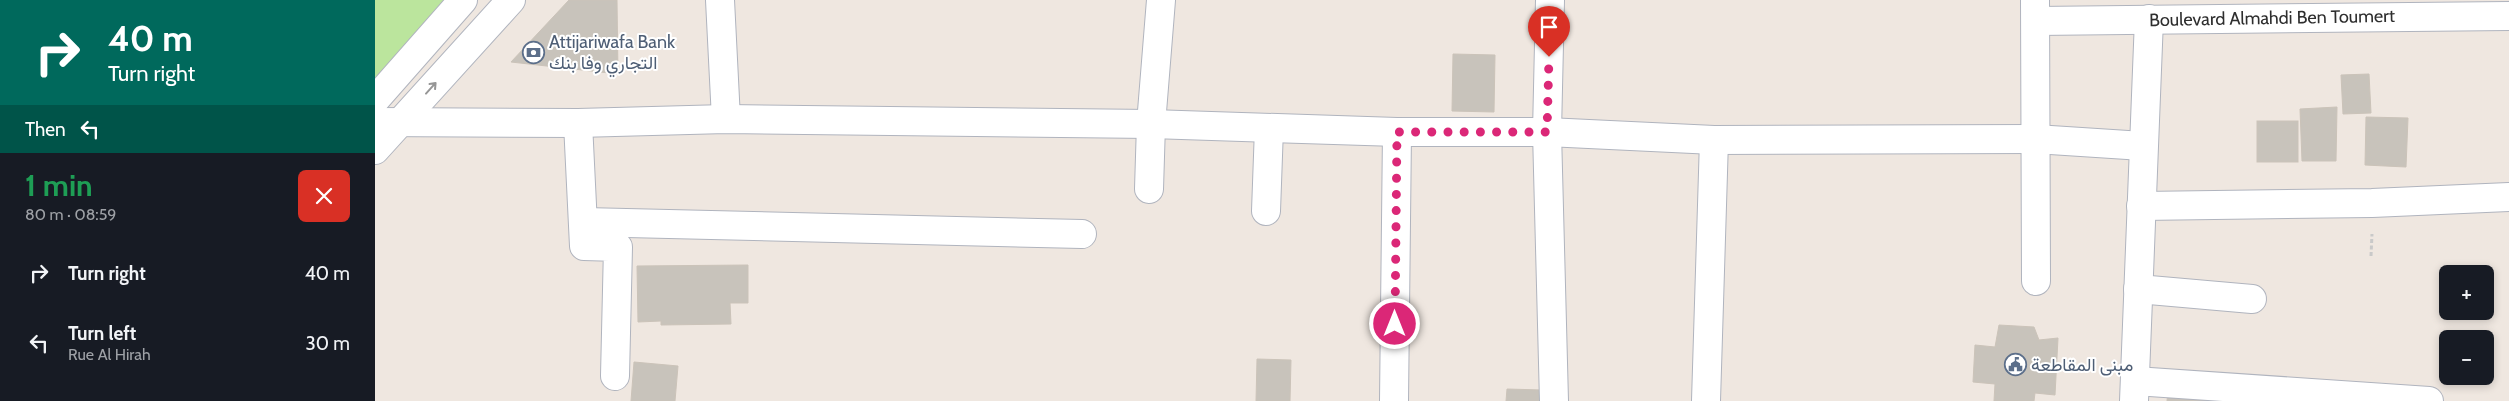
<!DOCTYPE html>
<html lang="en">
<head>
<meta charset="utf-8">
<style>
	body { margin:0; font-family:Cabin,Vazirmatn,sans-serif; background:#20242c; color:#f1f3f6; height:100vh; display:flex; flex-direction:column; font-size:19px; white-space:nowrap }
	* { box-sizing:border-box; margin:0 }
	p { font-size:16px; color:#9ea1a6 }
	.icon { flex:none; width:28px; height:28px; fill:none; stroke:currentColor; stroke-width:2; stroke-linecap:round; stroke-linejoin:round }
	.map { position:relative; flex:1; overflow:hidden }
	.panel { display:flex; flex-direction:column; background:#171b24; width:375px }
	.panel>* { flex:none }
	.guide { background:#00695c; color:#fff; overflow:hidden }
	.buttons { position:absolute; left:2064px; top:265px; display:grid; gap:10px }
	.buttons a { display:grid; place-items:center; width:55px; height:55px; border-radius:8px; background:#171b24; box-shadow:0 2px 8px #0003; font-size:25px }
	.pin { position:absolute; display:grid; place-items:center; width:42px; height:42px; color:#fff; margin:-51px -21px; border-radius:50% 50% 50% 0; rotate:-45deg; box-shadow:0 0 5px #0007 }
	.pin .icon { rotate:45deg }
	.me { position:absolute; width:55px; margin:-28px; rotate:0deg; stroke-linejoin:round; filter:drop-shadow(0 0 4px #0008) }
	.turn { display:flex; align-items:center; gap:18px; height:105px; padding:0 25px; font-size:22px }
	.turn .icon { width:65px; height:65px; stroke-width:2.5 }
	.turn b { display:block; font-size:35px; line-height:42px }
	.then { display:flex; align-items:center; height:48px; padding:0 25px; background:#0003; gap:10px; font-size:19px }
	.round { display:grid; place-items:center; flex:none; width:52px; height:52px; border-radius:8px; background:#20242c }
	.summary { display:flex; align-items:center; justify-content:space-between; height:85px; padding:0 25px }
	h1 { font-size:30px; font-weight:800; line-height:38px; color:#1e9e55 }
	ul { padding:0; list-style:none }
	li { display:flex; align-items:center; gap:15px; height:70px; padding:0 25px }
	li div { flex:1 }
	li b { display:block; font-size:19px }
	li em { font-style:normal }
	main { display:flex; flex:1; min-height:0 }
	.map>svg:first-child { display:block }
	.green { fill:#bbe59d }
	.building { fill:#c8c3bb; stroke:#cbc3b9 }
	.lines { fill:none; stroke-linecap:round; stroke-linejoin:round }
	.minor-casing { stroke:#b0b4be; stroke-width:30 }
	.path { stroke:#c9c9c9; stroke-width:3; stroke-dasharray:4 2.5; stroke-linecap:butt }
	.minor { stroke:#fff; stroke-width:28 }
	.oneway { stroke:#969696 }
	.route { stroke:#db2777; stroke-width:9; stroke-dasharray:0 16.2 }
	.labels { text-anchor:middle; stroke-width:4; stroke-linejoin:round; paint-order:stroke }
	.street-label { font-size:18px; fill:#2e2e2e; stroke:#fff }
	.service-label { font-size:18px; fill:#4e5e75; stroke:#fff; text-anchor:start }
</style>
</head>
<body>
<main>
<section class="panel">
<div class="guide">
<div class="turn"><svg class="icon" aria-label="right" viewBox="0 0 24 24"><path d="M7 20v-9h11M14 6l5 5-5 5"/></svg><div><b>40 m</b>Turn right</div></div>
<div class="then">Then<svg class="icon" aria-label="left" viewBox="0 0 24 24"><path d="M17 20v-9H6M10 6l-5 5 5 5"/></svg></div>
</div>
<div class="summary"><div><h1>1 min</h1><p>80 m · 08:59</p></div><a class="round" style="background:#d93025;color:#fff"><svg class="icon" aria-label="close" viewBox="0 0 24 24"><path d="M6 6l12 12M18 6L6 18"/></svg></a></div>
<ul>
<li><svg class="icon" aria-label="right" viewBox="0 0 24 24"><path d="M7 20v-9h11M14 6l5 5-5 5"/></svg><div><b>Turn right</b></div><em>40 m</em></li>
<li><svg class="icon" aria-label="left" viewBox="0 0 24 24"><path d="M17 20v-9H6M10 6l-5 5 5 5"/></svg><div><b>Turn left</b><p>Rue Al Hirah</p></div><em>30 m</em></li>
</ul>
</section>
<div class="map">
<svg width="2134" height="401" viewBox="0 0 2134 401">
	<rect width="100%" height="100%" fill="#efe7e0"/>
	<path class="green" d="M 0,0 L 77,0 L 0,88 Z"/>
	<g class="building">
		<path d="M 194,0 L 242,0 L 243,74 L 136,62 Z"/>
		<path d="M 1078,54 L 1120,55 L 1119,112 L 1077,111 Z"/>
		<path d="M 1994,74 L 1996,113 L 1968,114 L 1966,75 Z"/>
		<path d="M 1962,107 L 1961,161 L 1927,161 L 1925,109 Z"/>
		<path d="M 1991,117 L 2033,118 L 2031,167 L 1990,165 Z"/>
		<rect x="1882" y="121" width="41" height="41"/>
		<path d="M 373,265 L 373,303 L 355,303 L 356,324 L 286,325 L 286,321 L 263,322 L 262,266 Z"/>
		<path d="M 1624,325 L 1659,327 L 1664,340 L 1683,338 L 1680,395 L 1660,393 L 1659,401 L 1619,401 L 1620,384 L 1598,382 L 1600,345 L 1620,347 Z"/>
		<path d="M 882,359 L 916,360 L 915,401 L 881,401 Z"/>
		<path d="M 259,362 L 303,366 L 300,401 L 256,401 Z"/>
		<path d="M 1132,389 L 1167,390 L 1167,401 L 1131,401 Z"/>
		<path d="M 1793,390 L 1848,393 L 1847,401 L 1792,401 Z"/>
	</g>
	<g class="lines">
		<defs>
			<g id="minor">
				<path d="M 345,0 L 351,119"/>
				<path d="M 1175,0 L 1172,132 L 1179,401"/>
				<path d="M 1660,0 L 1661,281"/>
				<path d="M 1661,21 L 2134,16"/>
				<path d="M 0,100 L 88,0"/>
				<path d="M 0,122 L 203,123 L 351,119 L 776,124 L 1022,132 L 1172,132 L 1339,140 L 1660,139 L 1768,146"/>
				<path d="M 203,123 L 209,246 L 243,247 L 240,376"/>
				<path d="M 0,150 L 136,0"/>
				<path d="M 774,189 L 776,124 L 786,0"/>
				<path d="M 1766,206 L 1997,203 L 2134,197"/>
				<path d="M 891,211 L 894,128"/>
				<path d="M 209,222 L 707,234"/>
				<path d="M 1763,289 L 1877,299"/>
				<path d="M 1760,381 L 2054,401"/>
				<path d="M 1019,401 L 1022,132"/>
				<path d="M 1331,401 L 1339,140"/>
				<path d="M 1759,401 L 1774,19"/>
			</g>
		</defs>
		<use href="#minor" class="minor-casing"/>
		<path class="path" d="M 1996,256 L 1997,234"/>
		<use href="#minor" class="minor"/>
	</g>
	<defs><path id="oneway-shaft" d="M-6 0H5M1.5-3L5.5 0L1.5 3" fill="none" stroke-width="1.6" stroke-linecap="round" stroke-linejoin="round" transform="scale(1.25)"/></defs>
	<use class="oneway" href="#oneway-shaft" transform="translate(56 88) rotate(-48)"/>
	<g class="lines">
		<path class="route" d="M 1020,324 L 1022,132 L 1172,132 L 1174,57"/>
	</g>
	<defs>
		<symbol id="bank-ring" viewBox="-11 -11 22 22"><circle r="9.5" fill="#fff" stroke="#5c6f8a" stroke-width="1.5"/><path d="M-6-4H6V4H-6ZM0-2.3a2.3 2.3 0 1 0 0 4.6a2.3 2.3 0 1 0 0-4.6Z" fill="#5c6f8a"/></symbol>
		<symbol id="civic-ring" viewBox="-11 -11 22 22"><circle r="9.5" fill="#fff" stroke="#5c6f8a" stroke-width="1.5"/><path d="M-.6-6.5H3V-4.5H.6V-3L4-1V1h2V6H-6V1h2V-1L-.6-3ZM-1.2 2.5V6h2.4V2.5Z" fill="#5c6f8a"/></symbol>
	</defs>
	<g fill-rule="evenodd">
		<use href="#bank-ring" x="146" y="40" width="25" height="25"/>
		<use href="#civic-ring" x="1628" y="352" width="25" height="25"/>
	</g>
	<g class="labels">
		<g class="street-label">
			<text transform="translate(1897 18) rotate(-1)" y="6">Boulevard Almahdi Ben Toumert</text>
		</g>
		<g class="service-label">
			<text x="174" y="48">Attijariwafa Bank<tspan x="174" dy="21">التجاري وفا بنك</tspan></text>
			<text x="1656" y="371">مبنى المقاطعة</text>
		</g>
	</g>
</svg>
<div class="buttons">
<a>+</a>
<a>−</a>
</div>
<div class="pin" style="left:1174px;top:57px;background:#d93025"><svg class="icon" aria-label="arrive" viewBox="0 0 24 24"><path d="M6 21V4h12l-3 4 3 4H6"/></svg></div>
<svg class="me" style="left:1020px;top:324px" viewBox="-20 -20 40 40"><circle r="17" fill="#db2777" stroke="#fff" stroke-width="3"/><path d="M0-11L8 9 0 5-8 9z" fill="#fff"/></svg>
</div>
</main>
</body>
</html>
